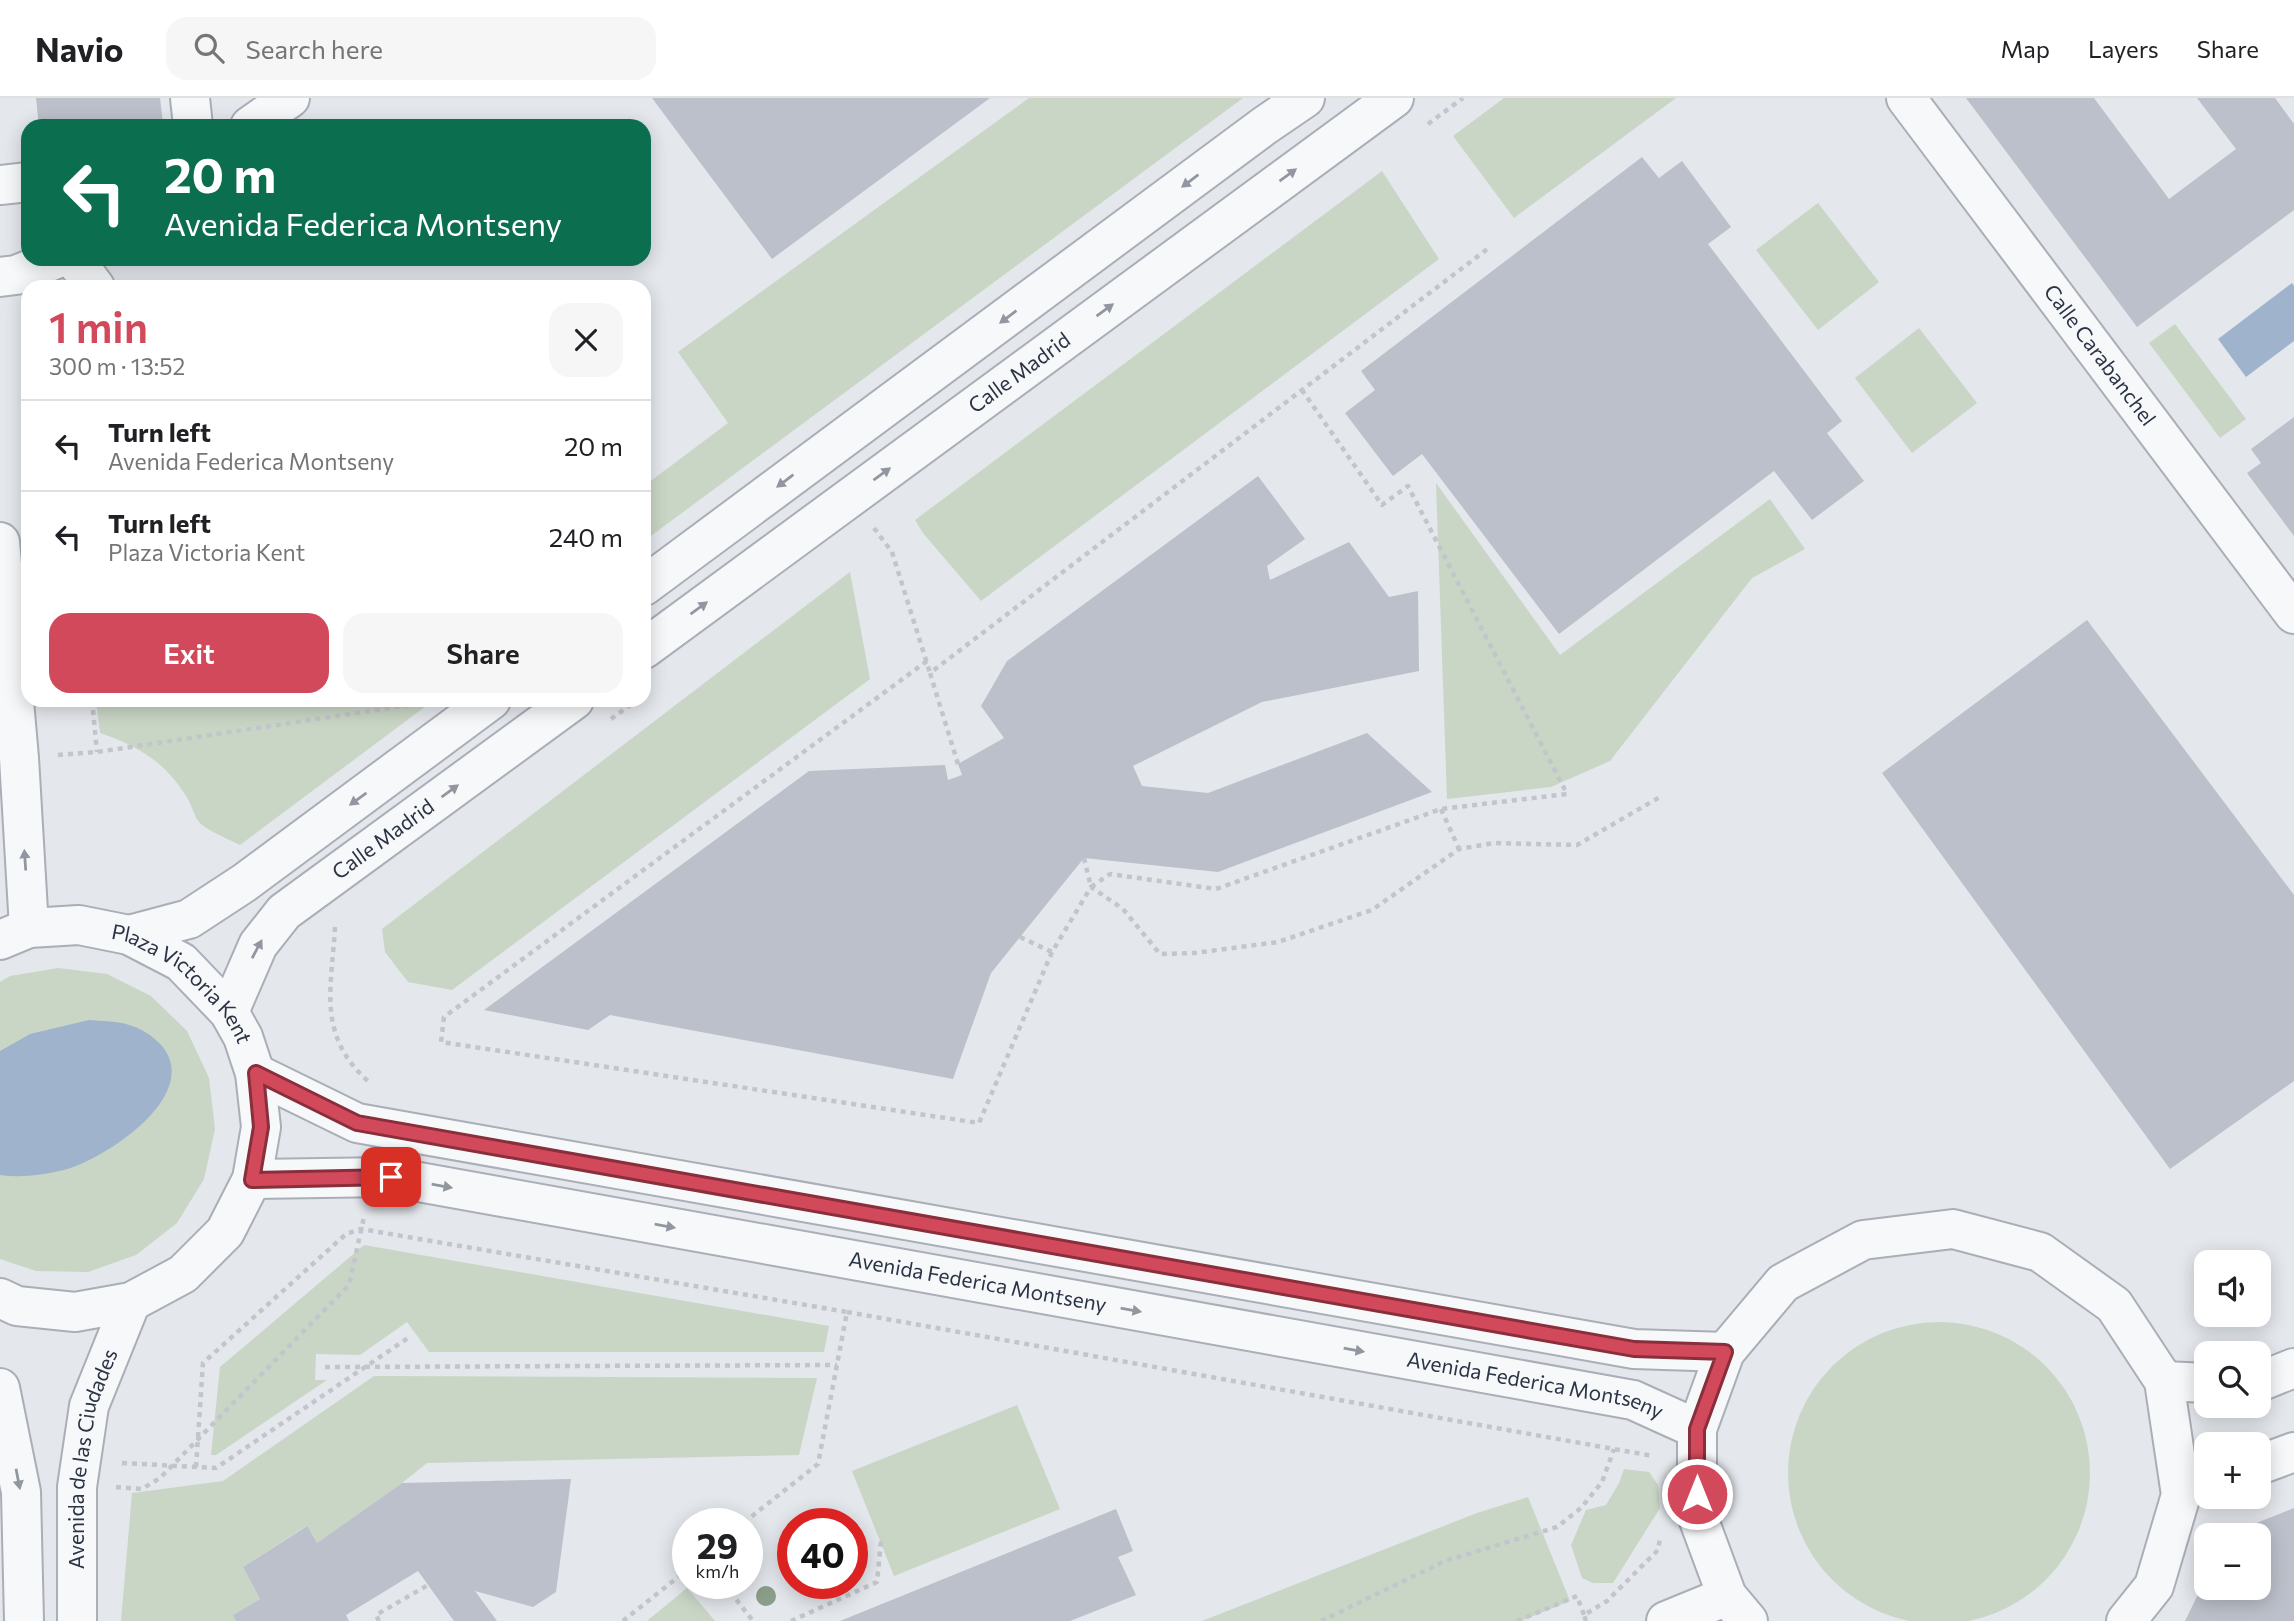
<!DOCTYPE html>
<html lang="en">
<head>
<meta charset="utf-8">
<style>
	body { margin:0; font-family:Commissioner,sans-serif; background:#f6f6f6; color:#202124; height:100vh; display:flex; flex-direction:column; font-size:26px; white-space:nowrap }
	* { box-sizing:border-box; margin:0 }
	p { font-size:23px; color:#757577 }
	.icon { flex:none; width:38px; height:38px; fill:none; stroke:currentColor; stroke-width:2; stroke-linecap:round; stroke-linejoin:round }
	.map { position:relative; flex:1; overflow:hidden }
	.sheet { position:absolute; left:21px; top:182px; width:630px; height:427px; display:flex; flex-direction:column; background:#fff; border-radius:21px; box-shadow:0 4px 18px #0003 }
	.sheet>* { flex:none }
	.top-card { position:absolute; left:21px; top:21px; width:630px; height:147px; border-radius:21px; box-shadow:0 4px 18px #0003; background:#0b6e4f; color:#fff; overflow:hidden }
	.buttons { position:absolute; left:2194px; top:1152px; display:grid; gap:14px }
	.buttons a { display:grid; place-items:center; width:77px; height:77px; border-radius:14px; background:#fff; box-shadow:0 4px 18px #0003; font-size:35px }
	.speed { position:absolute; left:672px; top:1410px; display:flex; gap:14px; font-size:35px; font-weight:700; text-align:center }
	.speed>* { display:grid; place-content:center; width:91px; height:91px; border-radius:50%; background:#fff; box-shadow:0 4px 18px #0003; line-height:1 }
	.speed small { font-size:18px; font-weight:400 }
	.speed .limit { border:10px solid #d22; background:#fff; color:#111 }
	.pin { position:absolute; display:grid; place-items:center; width:60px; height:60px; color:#fff; margin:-30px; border-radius:14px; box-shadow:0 4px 10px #0006 }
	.me { position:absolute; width:77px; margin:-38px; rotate:0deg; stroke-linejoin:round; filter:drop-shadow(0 0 5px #0008) }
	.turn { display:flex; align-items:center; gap:24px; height:147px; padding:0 28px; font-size:32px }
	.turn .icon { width:91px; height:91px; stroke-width:2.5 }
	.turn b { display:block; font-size:49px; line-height:60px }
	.round { display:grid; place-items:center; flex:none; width:74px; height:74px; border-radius:21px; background:#f6f6f6 }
	.head { display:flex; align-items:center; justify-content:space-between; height:119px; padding:0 28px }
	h1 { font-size:42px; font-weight:600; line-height:52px; color:#d1495b }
	.primary-button { display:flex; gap:14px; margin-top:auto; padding:14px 28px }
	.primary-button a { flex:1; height:80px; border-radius:21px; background:#d1495b; color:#fff; font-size:28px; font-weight:600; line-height:80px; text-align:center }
	.primary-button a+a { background:#f6f6f6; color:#202124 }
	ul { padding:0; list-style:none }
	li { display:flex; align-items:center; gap:21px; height:91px; padding:0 28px; border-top:2px solid #e0e0e0 }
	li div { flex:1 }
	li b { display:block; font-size:26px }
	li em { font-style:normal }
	header { display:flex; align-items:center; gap:42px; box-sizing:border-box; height:98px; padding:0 35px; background:#fff; border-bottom:2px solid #e0e0e0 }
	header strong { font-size:33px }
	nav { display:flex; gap:38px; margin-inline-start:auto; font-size:24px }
	.search { width:490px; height:63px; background:#f6f6f6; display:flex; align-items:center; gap:18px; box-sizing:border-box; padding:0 24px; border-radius:21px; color:#757577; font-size:26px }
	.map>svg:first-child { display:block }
	.green { fill:#c9d6c5 }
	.water { fill:#9fb4cc }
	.building { fill:#bbc0ca }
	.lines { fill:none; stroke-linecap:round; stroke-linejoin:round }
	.minor-casing { stroke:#a9aeb7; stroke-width:42 }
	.path { stroke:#c2c5cb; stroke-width:4.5; stroke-dasharray:5 5; stroke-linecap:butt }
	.minor { stroke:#f7f8fa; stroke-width:38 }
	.tree { fill:#899d89 }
	.oneway { fill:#9196a0 }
	.route-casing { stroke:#882f3b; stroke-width:18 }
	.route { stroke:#d1495b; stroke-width:12 }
	.labels { text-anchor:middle; stroke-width:6; stroke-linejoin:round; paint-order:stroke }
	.street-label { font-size:21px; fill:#2b3445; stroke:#f4f6f9 }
</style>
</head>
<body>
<header>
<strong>Navio</strong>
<div class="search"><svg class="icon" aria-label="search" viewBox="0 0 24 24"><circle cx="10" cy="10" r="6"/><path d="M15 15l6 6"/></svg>Search here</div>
<nav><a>Map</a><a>Layers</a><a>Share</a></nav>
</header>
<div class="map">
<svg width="2294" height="1523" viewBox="0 0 2294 1523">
	<rect width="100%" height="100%" fill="#e4e7ec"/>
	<g class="green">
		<path d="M 1029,0 L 1243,0 L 644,443 L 644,388 L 728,325 L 678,254 Z"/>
		<path d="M 1504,0 L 1676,0 L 1514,120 L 1453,38 Z"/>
		<path d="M 1382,73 L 1439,161 L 981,503 L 923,435 L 915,422 Z"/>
		<path d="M 1818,105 L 1879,184 L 1818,232 L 1756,152 Z"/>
		<path d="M 2175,226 L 2246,321 L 2220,340 L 2149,245 Z"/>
		<path d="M 1919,230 L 1977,305 L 1912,355 L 1855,280 Z"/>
		<path d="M 1436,385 L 1560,557 L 1770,401 L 1805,451 L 1752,480 L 1610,663 L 1551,689 L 1447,701 Z"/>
		<path d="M 850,474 L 870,581 L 452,892 L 408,884 L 385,854 L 382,831 Z"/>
		<path d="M 96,602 L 434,602 L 240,747 C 228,741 213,735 202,727 C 194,721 192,706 186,698 C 164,663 138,648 100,635 Z"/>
		<path d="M 58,870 L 107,876 L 151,898 L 187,933 L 209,980 L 215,1031 L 204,1081 L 177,1125 L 136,1157 L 88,1174 L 36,1173 L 0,1161 L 0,884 L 10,878 Z"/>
		<path d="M 364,1147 L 829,1228 L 824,1254 L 429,1254 L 407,1224 L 360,1257 L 316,1256 L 315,1282 L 327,1282 L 216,1357 L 211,1357 L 220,1269 Z"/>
		<circle cx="1939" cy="1375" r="151"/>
		<path d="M 374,1278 L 817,1280 L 799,1357 L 427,1365 L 402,1385 L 317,1445 L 306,1428 L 243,1469 L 260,1501 L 233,1517 L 236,1523 L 121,1523 L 132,1395 L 223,1383 Z"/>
		<path d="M 1017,1307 L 1060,1411 L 894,1478 L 852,1373 Z"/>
		<path d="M 1624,1371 L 1649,1374 L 1658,1387 L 1660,1410 L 1613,1485 L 1593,1485 L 1582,1480 L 1571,1447 L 1586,1412 L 1606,1407 L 1619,1385 Z"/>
		<path d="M 1528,1399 L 1570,1503 L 1521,1523 L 1202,1523 L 1477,1415 Z"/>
		<path d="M 687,1490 L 715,1523 L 647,1523 Z"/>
	</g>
	<g class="water">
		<path d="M 2292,185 L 2294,188 L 2294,243 L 2246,279 L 2218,241 Z"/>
		<path d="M 89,922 C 101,923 115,923 126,926 C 141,930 152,937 162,948 C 203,997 104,1062 64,1072 C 43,1077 21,1080 0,1077 L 0,953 L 30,936 Z"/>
	</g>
	<g class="building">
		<path d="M 36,0 L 160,0 L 163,26 L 140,28 L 39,28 Z"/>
		<path d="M 652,0 L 990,0 L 772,161 Z"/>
		<path d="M 1966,0 L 2094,0 L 2169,101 L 2236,51 L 2197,0 L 2275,0 L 2294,26 L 2294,112 L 2137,229 Z"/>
		<path d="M 1642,59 L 1659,80 L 1682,63 L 1731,129 L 1708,146 L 1842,323 L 1827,335 L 1864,383 L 1812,422 L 1774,373 L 1559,536 L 1422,356 L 1393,378 L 1345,315 L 1375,292 L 1361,273 Z"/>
		<path d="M 2294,319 L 2294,438 L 2247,375 L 2261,365 L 2251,351 Z"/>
		<path d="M 1258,378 L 1305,441 L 1267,468 L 1270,482 L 1349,444 L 1389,499 L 1418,493 L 1419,573 L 1262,604 L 1133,668 L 1142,688 L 1208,695 L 1367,635 L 1432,694 L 1218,774 L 1084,760 L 991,875 L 953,981 L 610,917 L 588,932 L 484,912 L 809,673 L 945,667 L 948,682 L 962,677 L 958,666 L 1004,640 L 981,608 L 1007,563 Z"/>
		<path d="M 2087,522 L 2294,797 L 2294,983 L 2170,1071 L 1882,675 Z"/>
		<path d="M 571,1381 L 556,1494 L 533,1509 L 475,1493 L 497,1523 L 454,1523 L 418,1473 L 346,1517 L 349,1523 L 236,1523 L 233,1517 L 260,1501 L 243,1469 L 307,1428 L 317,1445 L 402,1385 Z"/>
		<path d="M 2294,1410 L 2294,1523 L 2185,1523 L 2207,1478 L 2207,1489 L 2259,1489 L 2259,1437 L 2226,1437 Z"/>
		<path d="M 1116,1411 L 1133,1453 L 1118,1459 L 1136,1497 L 1070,1523 L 840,1523 Z"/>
	</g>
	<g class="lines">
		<defs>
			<g id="minor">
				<path d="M 190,0 L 193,28"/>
				<path id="s1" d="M 1906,0 L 2294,516"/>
				<path d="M 250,28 L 290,0"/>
				<path d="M 0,87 L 28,84"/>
				<path d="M 74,161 L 95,189"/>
				<path d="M 0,179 L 16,177 L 56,161"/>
				<path d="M 0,444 L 19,660 L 29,830"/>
				<path d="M 644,488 L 1264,28 L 1305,0"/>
				<path id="s2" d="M 644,551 L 1394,0"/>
				<path d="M 129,837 L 189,821 L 244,785 L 491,602"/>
				<path id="s3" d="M 0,842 L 29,830 L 79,827 L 129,837 L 181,864 L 229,914 L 243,939 L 255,975 L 261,1029 L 252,1081 L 225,1134 L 183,1176 L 131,1204 L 75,1214 L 17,1208 L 0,1200"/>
				<path id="s4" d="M 229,914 L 258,847 L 284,814 L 574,602"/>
				<path d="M 255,975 L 357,1025 L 1634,1251 L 1725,1254"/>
				<path id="s5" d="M 252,1081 L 391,1079 L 1633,1302 L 1697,1331"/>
				<path d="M 2164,1283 L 2207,1285"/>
				<path d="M 2259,1284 L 2294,1270"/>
				<path d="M 0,1290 L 21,1394 L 24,1523"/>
				<path d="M 2259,1367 L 2294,1354"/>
				<path id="s6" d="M 77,1523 L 77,1389 L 89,1308 L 131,1204"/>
				<path d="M 1666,1523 L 1727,1498"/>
				<path d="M 1748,1523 L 1727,1498 L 1697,1417 L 1697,1331 L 1725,1254 L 1783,1185 L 1863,1142 L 1953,1131 L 2040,1154 L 2114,1207 L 2164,1283 L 2181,1397 L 2154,1488 L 2126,1523"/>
			</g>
		</defs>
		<use href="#minor" class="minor-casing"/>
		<g class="path">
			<path d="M 1428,26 L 1463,0"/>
			<path d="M 874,430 L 892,454 L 930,575"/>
			<path d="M 927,563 L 444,919 L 441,944 L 979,1025 L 1052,854 L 1091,789 L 1123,811 L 1160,856 L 1195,855 L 1278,844 L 1372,812 L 1459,751 L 1494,745 L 1577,747 L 1660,699"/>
			<path d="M 92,602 L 97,654"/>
			<path d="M 611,621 L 637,602"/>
			<path d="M 58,657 L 97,654 L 417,606"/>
			<path d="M 958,666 L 930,575 L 1490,149"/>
			<path d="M 1441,711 L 1459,751"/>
			<path d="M 1084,760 L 1091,789 L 1110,776 L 1216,791 L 1441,711 L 1567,696 L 1408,388 L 1382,407 L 1302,292"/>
			<path d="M 335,829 C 332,888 316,937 368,983"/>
			<path d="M 1020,839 L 1052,854"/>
			<path d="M 847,1214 L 1653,1358"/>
			<path d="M 325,1269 L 837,1267"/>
			<path d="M 122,1365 L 216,1370 L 408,1240"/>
			<path d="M 196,1369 L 203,1265 L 346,1136 L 361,1131 L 847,1214 L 818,1366 L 742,1426"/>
			<path d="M 116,1389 L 142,1391 L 160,1380 L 349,1187 L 364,1119"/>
			<path d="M 724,1486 L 753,1523"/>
			<path d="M 379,1523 L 376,1517 L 428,1487"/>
			<path d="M 623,1523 L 688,1471"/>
			<path d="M 791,1523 L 877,1484 L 881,1443"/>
			<path d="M 1321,1523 L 1445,1463 L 1557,1429 L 1581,1410 L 1602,1384 L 1614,1351"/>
			<path d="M 1517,1523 L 1577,1498 L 1584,1517"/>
			<path d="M 1586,1523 L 1584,1517 L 1607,1503 L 1658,1452 L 1660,1440"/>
		</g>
		<use href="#minor" class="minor"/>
	</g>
	<circle class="tree" cx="766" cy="1498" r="10"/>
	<defs><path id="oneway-solid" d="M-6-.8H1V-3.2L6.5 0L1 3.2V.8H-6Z" transform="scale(1.75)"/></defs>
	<g class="oneway">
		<use href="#oneway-solid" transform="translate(1288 77) rotate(-36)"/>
		<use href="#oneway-solid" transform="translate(1190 83) rotate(143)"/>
		<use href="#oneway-solid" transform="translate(1105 212) rotate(-36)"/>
		<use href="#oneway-solid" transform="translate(1008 219) rotate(143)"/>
		<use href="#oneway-solid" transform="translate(882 376) rotate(-36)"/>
		<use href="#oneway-solid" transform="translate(785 383) rotate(143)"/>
		<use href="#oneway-solid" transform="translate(699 510) rotate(-36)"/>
		<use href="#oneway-solid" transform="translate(450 693) rotate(-36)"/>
		<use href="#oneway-solid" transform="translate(358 701) rotate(144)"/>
		<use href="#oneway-solid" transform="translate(25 762) rotate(-94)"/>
		<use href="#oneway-solid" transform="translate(257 851) rotate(-62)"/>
		<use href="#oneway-solid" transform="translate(442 1088) rotate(10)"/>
		<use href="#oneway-solid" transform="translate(665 1128) rotate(10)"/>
		<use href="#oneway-solid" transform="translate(1131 1212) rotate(10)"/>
		<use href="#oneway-solid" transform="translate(1354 1252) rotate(10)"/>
		<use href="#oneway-solid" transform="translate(18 1381) rotate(79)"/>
	</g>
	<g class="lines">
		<defs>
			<path id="route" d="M 391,1079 L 252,1082 L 261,1029 L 256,975 L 357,1025 L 1634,1251 L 1725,1254 L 1697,1331 L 1697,1396"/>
		</defs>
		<use href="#route" class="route-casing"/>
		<use href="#route" class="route"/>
	</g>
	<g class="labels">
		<g class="street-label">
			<text dy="7" stroke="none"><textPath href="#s1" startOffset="322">Calle Carabanchel</textPath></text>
			<text dy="7" stroke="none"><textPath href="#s2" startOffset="466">Calle Madrid</textPath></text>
			<text dy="7" stroke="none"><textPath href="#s4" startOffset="238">Calle Madrid</textPath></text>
			<text dy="7" stroke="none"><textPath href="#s3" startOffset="205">Plaza Victoria Kent</textPath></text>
			<text dy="7" stroke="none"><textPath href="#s5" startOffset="735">Avenida Federica Montseny</textPath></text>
			<text dy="7" stroke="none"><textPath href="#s5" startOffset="1302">Avenida Federica Montseny</textPath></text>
			<text dy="7" stroke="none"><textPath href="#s6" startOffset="164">Avenida de las Ciudades</textPath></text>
		</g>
	</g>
</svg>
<div class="buttons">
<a><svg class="icon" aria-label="sound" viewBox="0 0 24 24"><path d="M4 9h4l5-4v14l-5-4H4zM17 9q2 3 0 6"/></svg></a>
<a><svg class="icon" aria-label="search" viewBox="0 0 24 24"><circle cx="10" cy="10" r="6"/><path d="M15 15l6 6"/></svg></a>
<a>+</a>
<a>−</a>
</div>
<div class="speed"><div>29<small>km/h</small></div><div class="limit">40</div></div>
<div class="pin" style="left:391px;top:1079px;background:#d93025"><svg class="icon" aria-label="arrive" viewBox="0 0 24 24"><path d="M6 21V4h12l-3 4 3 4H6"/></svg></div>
<svg class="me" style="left:1697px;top:1396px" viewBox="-20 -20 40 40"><circle r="17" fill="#d1495b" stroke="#fff" stroke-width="3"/><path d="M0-11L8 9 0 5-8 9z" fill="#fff"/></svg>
<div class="top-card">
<div class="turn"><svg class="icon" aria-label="left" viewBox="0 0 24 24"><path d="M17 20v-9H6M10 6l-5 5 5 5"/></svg><div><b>20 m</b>Avenida Federica Montseny</div></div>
</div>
<section class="sheet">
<div class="head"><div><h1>1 min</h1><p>300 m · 13:52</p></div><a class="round"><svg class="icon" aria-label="close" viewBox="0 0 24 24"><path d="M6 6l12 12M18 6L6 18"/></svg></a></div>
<ul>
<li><svg class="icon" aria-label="left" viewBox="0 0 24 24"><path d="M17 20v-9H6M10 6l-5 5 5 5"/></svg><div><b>Turn left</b><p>Avenida Federica Montseny</p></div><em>20 m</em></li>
<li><svg class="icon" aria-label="left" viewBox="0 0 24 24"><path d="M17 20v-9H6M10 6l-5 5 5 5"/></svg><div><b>Turn left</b><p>Plaza Victoria Kent</p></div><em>240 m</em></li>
</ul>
<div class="primary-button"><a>Exit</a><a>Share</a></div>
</section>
</div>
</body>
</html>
